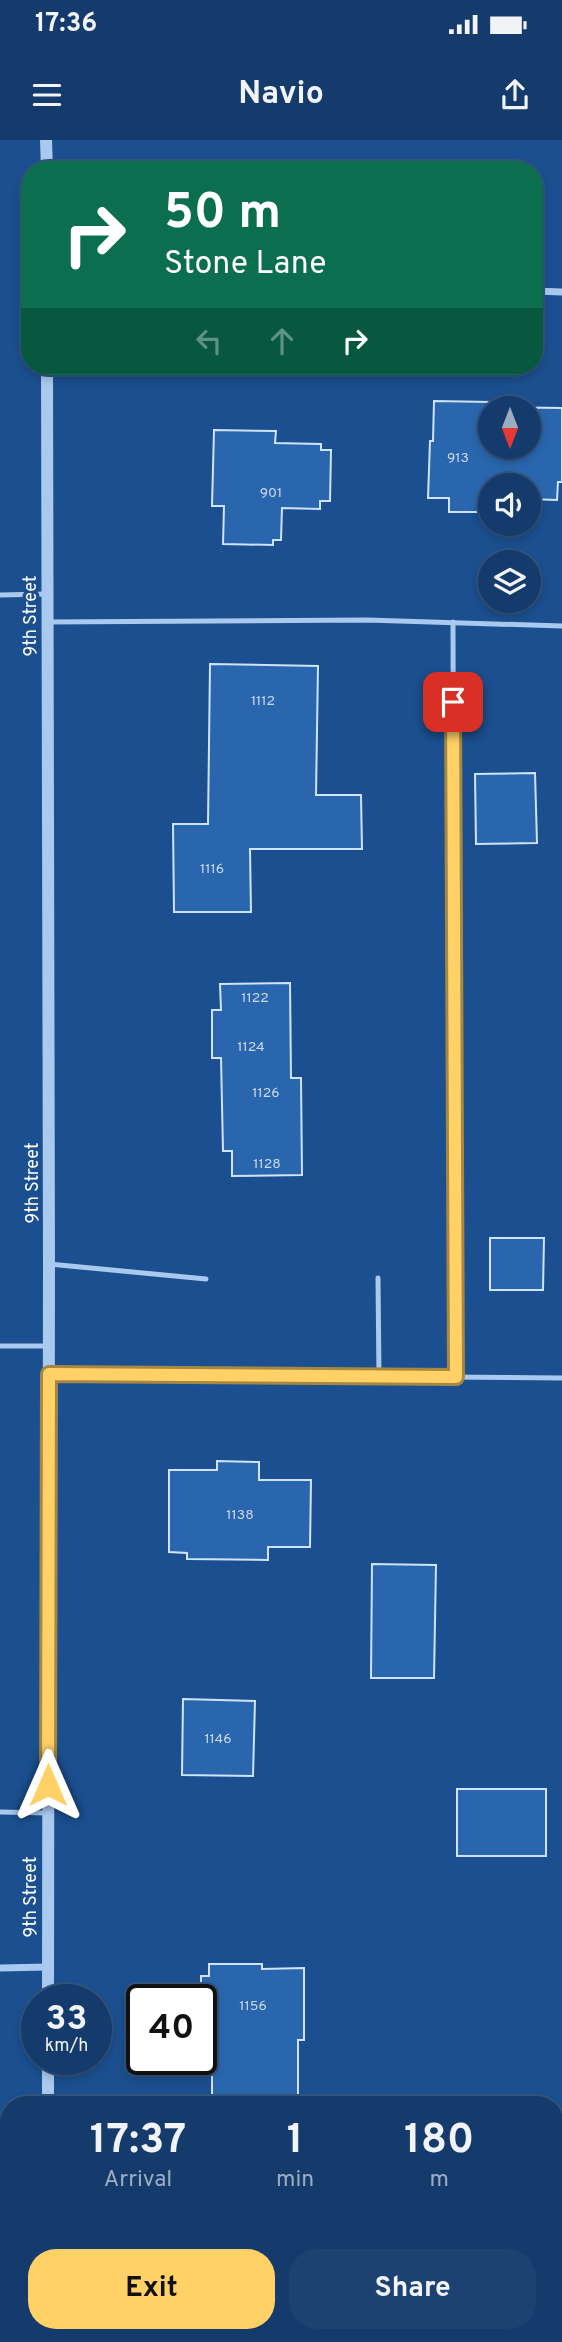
<!DOCTYPE html>
<html lang="en">
<head>
<meta charset="utf-8">
<style>
	body { margin:0; font-family:Overpass,sans-serif; background:#1d4271; color:#f1f3f6; height:100vh; display:flex; flex-direction:column; font-size:26px; white-space:nowrap }
	* { box-sizing:border-box; margin:0 }
	p { font-size:23px; color:#9dadc1 }
	.icon { flex:none; width:38px; height:38px; fill:none; stroke:currentColor; stroke-width:2; stroke-linecap:round; stroke-linejoin:round }
	.map { position:relative; flex:1; overflow:hidden }
	.panel { position:absolute; left:0px; top:1956px; width:564px; height:247px; display:flex; flex-direction:column; background:#143b6b; border-radius:28px 28px 0 0; box-shadow:0 4px 10px #0003,0 0 0 2px #33557e }
	.panel>* { flex:none }
	.top-card { position:absolute; left:21px; top:21px; width:522px; height:214px; border-radius:28px; box-shadow:0 4px 10px #0003,0 0 0 2px #33557e; background:#0b6e4f; color:#fff; overflow:hidden }
	.needle { width:46px; rotate:180deg }
	.controls { position:absolute; left:478px; top:256px; display:grid; gap:14px }
	.controls a { display:grid; place-items:center; width:63px; height:63px; border-radius:50%; background:#143b6b; box-shadow:0 4px 10px #0003,0 0 0 2px #33557e; font-size:35px }
	.speed { position:absolute; left:21px; top:1844px; display:flex; gap:14px; font-size:35px; font-weight:700; text-align:center }
	.speed>* { display:grid; place-content:center; width:91px; height:91px; border-radius:50%; background:#143b6b; box-shadow:0 4px 10px #0003,0 0 0 2px #33557e; line-height:1 }
	.speed small { font-size:18px; font-weight:400 }
	.speed .limit { border:4px solid #111; border-radius:10px; background:#fff; color:#111 }
	.pin { position:absolute; display:grid; place-items:center; width:60px; height:60px; color:#fff; margin:-30px; border-radius:14px; box-shadow:0 4px 10px #0006 }
	.me { position:absolute; width:77px; margin:-38px; rotate:0deg; stroke-linejoin:round; filter:drop-shadow(0 0 5px #0008) }
	.turn { display:flex; align-items:center; gap:24px; height:147px; padding:0 28px; font-size:32px }
	.turn .icon { width:91px; height:91px; stroke-width:2.5 }
	.turn b { display:block; font-size:49px; line-height:60px }
	.lanes { display:flex; align-items:center; height:66px; padding:0 28px; background:#0003; justify-content:center; gap:35px; direction:ltr }
	.lanes .off { opacity:.35 }
	.eta { display:flex; justify-content:space-evenly; align-items:center; height:119px; text-align:center }
	.eta b { font-size:42px; font-weight:700; line-height:49px }
	.primary-button { display:flex; gap:14px; margin-top:auto; padding:14px 28px }
	.primary-button a { flex:1; height:80px; border-radius:28px; background:#ffd166; color:#111; font-size:28px; font-weight:700; line-height:80px; text-align:center }
	.primary-button a+a { background:#1d4271; color:#f1f3f6 }
	.status { display:flex; justify-content:space-between; align-items:center; height:49px; padding:0 35px; background:#143b6b; direction:ltr }
	.status svg { height:19px; fill:currentColor }
	header { display:flex; justify-content:space-between; align-items:center; height:91px; padding:0 28px; background:#143b6b; font-size:32px; font-weight:700 }
	.map>svg:first-child { display:block }
	.building { fill:#2a66ad; stroke:#cfe3fa; stroke-width:2; fill-rule:evenodd }
	.lines { fill:none; stroke-linecap:round; stroke-linejoin:round }
	.service { stroke:#a9c9ee; stroke-width:5 }
	.minor { stroke:#a9c9ee; stroke-width:7 }
	.tertiary { stroke:#a9c9ee; stroke-width:12 }
	.route-casing { stroke:#a68842; stroke-width:18 }
	.route { stroke:#ffd166; stroke-width:12 }
	.labels { text-anchor:middle; stroke-width:7; stroke-linejoin:round; paint-order:stroke }
	.number-label { font-size:14px; fill:#cad9ea }
	.street-label { font-size:18px; fill:#fff; stroke:#1b4f8f }
</style>
</head>
<body>
<div class="status"><b>17:36</b><svg viewBox="0 0 49 12"><path d="M0 12V9h3v3zM5 12V6h3v6zM10 12V3h3v9zM15 12V0h3v12zM26 1h20v11H26zM47 4h2v5h-2z"/></svg></div>
<header><svg class="icon" aria-label="menu" viewBox="0 0 24 24"><path d="M4 6h16M4 12h16M4 18h16"/></svg>Navio<svg class="icon" aria-label="share" viewBox="0 0 24 24"><path d="M12 15V3M7 8l5-5 5 5M5 13v7h14v-7"/></svg></header>
<div class="map">
<svg width="562" height="2202" viewBox="0 0 562 2202">
	<rect width="100%" height="100%" fill="#1b4f8f"/>
	<g class="building">
		<path d="M 434,261 L 491,262 L 491,267 L 562,268 L 562,342 L 558,342 L 557,360 L 528,359 L 528,345 L 490,345 L 490,372 L 449,372 L 449,358 L 428,358 L 430,301 L 433,301 ZM 490,268 L 528,268 L 528,306 L 490,306 Z"/>
		<path d="M 214,290 L 276,291 L 275,303 L 321,304 L 321,310 L 331,310 L 330,361 L 320,361 L 320,369 L 282,368 L 281,400 L 273,400 L 273,405 L 223,404 L 224,366 L 212,366 Z"/>
		<path d="M 210,524 L 318,526 L 316,655 L 361,655 L 362,709 L 250,709 L 251,772 L 174,772 L 173,684 L 208,684 Z"/>
		<path d="M 535,633 L 537,703 L 476,704 L 475,634 Z"/>
		<path d="M 290,843 L 291,938 L 301,938 L 302,1035 L 232,1036 L 232,1011 L 223,1011 L 221,918 L 212,918 L 212,870 L 221,870 L 220,844 Z"/>
		<path d="M 490,1098 L 544,1098 L 543,1150 L 490,1150 Z"/>
		<path d="M 217,1321 L 259,1322 L 259,1340 L 311,1340 L 310,1407 L 268,1407 L 268,1420 L 187,1419 L 187,1413 L 169,1412 L 169,1330 L 217,1330 Z"/>
		<path d="M 372,1424 L 436,1425 L 434,1538 L 371,1538 Z"/>
		<path d="M 183,1559 L 255,1561 L 253,1636 L 182,1635 Z"/>
		<rect x="457" y="1649" width="89" height="67"/>
		<path d="M 209,1824 L 262,1824 L 262,1829 L 304,1828 L 304,1900 L 298,1900 L 298,1965 L 212,1965 L 212,1901 L 201,1901 L 201,1836 L 209,1836 Z"/>
	</g>
	<g class="lines">
		<g class="service">
			<path d="M 0,455 L 47,454"/>
			<path d="M 47,482 L 367,480 L 562,486"/>
			<path d="M 453,482 L 455,1237"/>
			<path d="M 49,1124 L 206,1139"/>
			<path d="M 378,1138 L 379,1237"/>
			<path d="M 0,1206 L 49,1206"/>
			<path d="M 51,1234 L 562,1238"/>
			<path d="M 0,1672 L 48,1673"/>
		</g>
		<g class="minor">
			<path d="M 534,151 L 562,152"/>
			<path d="M 0,1828 L 48,1827"/>
		</g>
		<g class="tertiary">
			<path d="M 46,0 L 47,30"/>
			<path d="M 47,226 L 49,1124 L 48,1860"/>
			<path d="M 48,1920 L 48,1965"/>
			<path d="M 50,2194 L 50,2202"/>
		</g>
	</g>
	<g class="lines">
		<defs>
			<path id="route" d="M 48,1645 L 49,1234 L 456,1237 L 453,562"/>
		</defs>
		<use href="#route" class="route-casing"/>
		<use href="#route" class="route"/>
	</g>
	<g class="labels">
		<g class="number-label">
			<text x="458" y="322">913</text>
			<text x="271" y="357">901</text>
			<text x="263" y="565">1112</text>
			<text x="212" y="733">1116</text>
			<text x="255" y="862">1122</text>
			<text x="251" y="911">1124</text>
			<text x="266" y="957">1126</text>
			<text x="267" y="1028">1128</text>
			<text x="240" y="1379">1138</text>
			<text x="218" y="1603">1146</text>
			<text x="253" y="1870">1156</text>
		</g>
		<g class="street-label">
			<text transform="translate(30 476) rotate(-90)" y="6">9th Street</text>
			<text transform="translate(32 1043) rotate(-90)" y="6">9th Street</text>
			<text transform="translate(30 1757) rotate(-90)" y="6">9th Street</text>
		</g>
	</g>
</svg>
<div class="controls">
<a><svg class="needle" viewBox="-14 -14 28 28"><path d="M0-13l5 13h-10z" fill="#e53935"/><path d="M0 13l5-13h-10z" fill="#9dadc1"/></svg></a>
<a><svg class="icon" aria-label="sound" viewBox="0 0 24 24"><path d="M4 9h4l5-4v14l-5-4H4zM17 9q2 3 0 6"/></svg></a>
<a><svg class="icon" aria-label="layers" viewBox="0 0 24 24"><path d="M12 4l9 5-9 5-9-5zM3 14l9 5 9-5"/></svg></a>
</div>
<div class="speed"><div>33<small>km/h</small></div><div class="limit">40</div></div>
<div class="pin" style="left:453px;top:562px;background:#d93025"><svg class="icon" aria-label="arrive" viewBox="0 0 24 24"><path d="M6 21V4h12l-3 4 3 4H6"/></svg></div>
<svg class="me" style="left:48px;top:1645px" viewBox="-20 -20 40 40"><path d="M0-17L14 15 0 8-14 15z" fill="#ffd166" stroke="#fff" stroke-width="4"/></svg>
<div class="top-card">
<div class="turn"><svg class="icon" aria-label="right" viewBox="0 0 24 24"><path d="M7 20v-9h11M14 6l5 5-5 5"/></svg><div><b>50 m</b>Stone Lane</div></div>
<div class="lanes"><svg class="icon off" aria-label="left" viewBox="0 0 24 24"><path d="M17 20v-9H6M10 6l-5 5 5 5"/></svg><svg class="icon off" aria-label="ahead" viewBox="0 0 24 24"><path d="M12 20V5M6 11l6-6 6 6"/></svg><svg class="icon" aria-label="right" viewBox="0 0 24 24"><path d="M7 20v-9h11M14 6l5 5-5 5"/></svg></div>
</div>
<section class="panel">
<div class="eta">
<div><b>17:37</b><p>Arrival</p></div>
<div><b>1</b><p>min</p></div>
<div><b>180</b><p>m</p></div>
</div>
<div class="primary-button"><a>Exit</a><a>Share</a></div>
</section>
</div>
</body>
</html>
